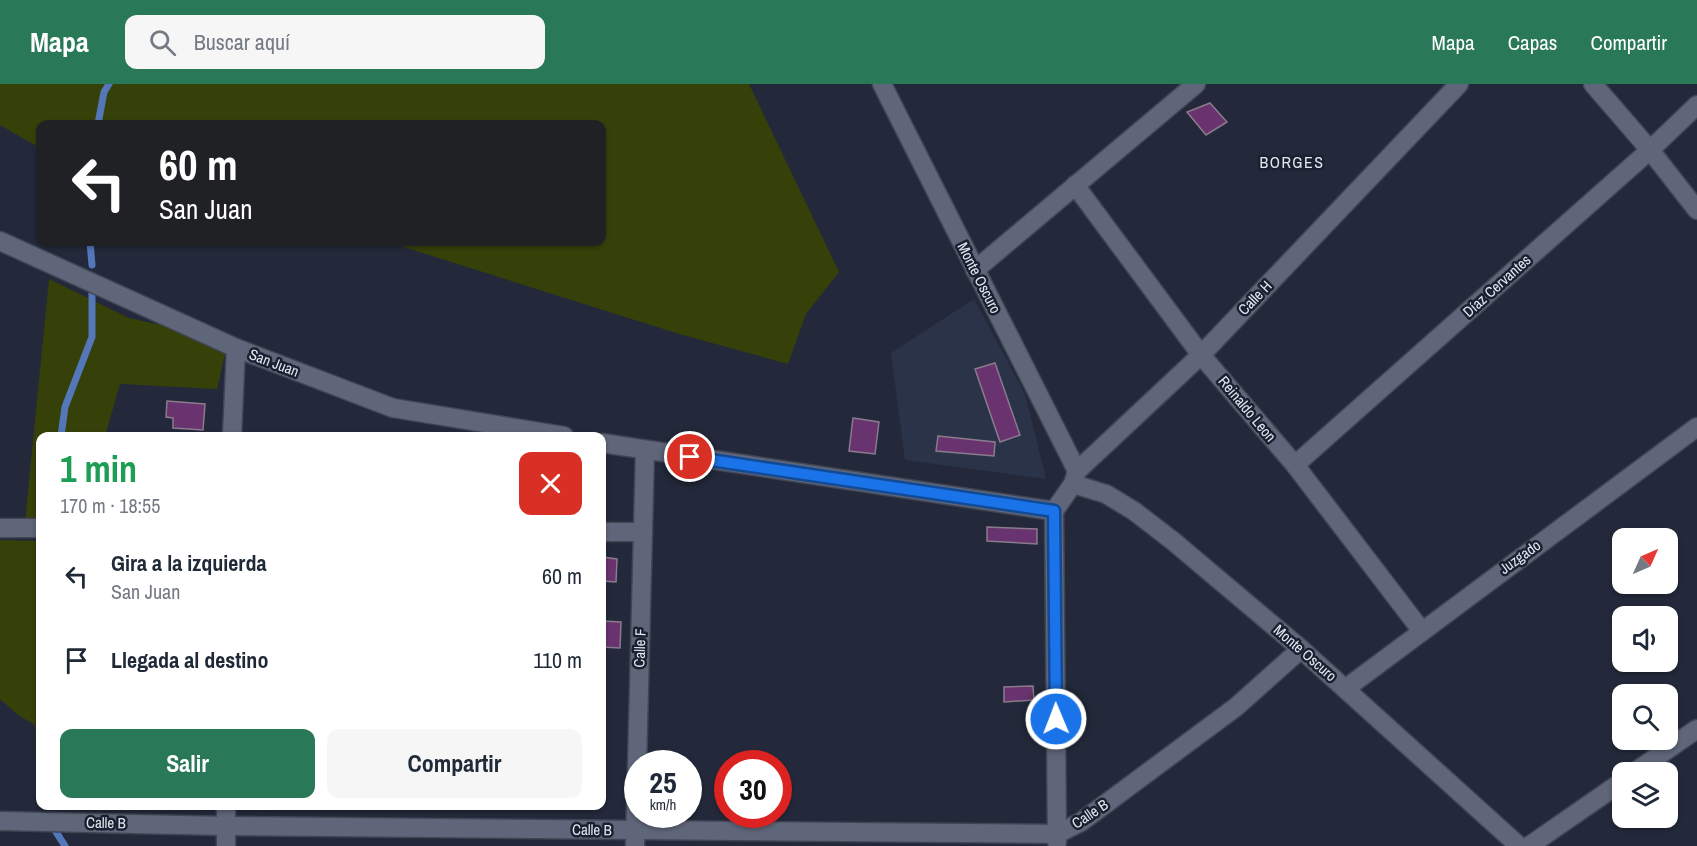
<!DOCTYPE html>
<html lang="es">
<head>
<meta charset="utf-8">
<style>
	body { margin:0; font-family:"Archivo Narrow",sans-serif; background:#f6f6f7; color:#1f2937; height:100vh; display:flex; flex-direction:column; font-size:22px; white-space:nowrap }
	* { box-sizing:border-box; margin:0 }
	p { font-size:20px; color:#747a83 }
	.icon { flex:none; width:33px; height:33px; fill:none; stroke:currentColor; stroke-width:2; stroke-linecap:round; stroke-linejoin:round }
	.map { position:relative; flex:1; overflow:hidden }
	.drawer { position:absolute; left:36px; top:348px; width:570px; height:378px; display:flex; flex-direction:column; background:#fff; border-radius:12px; box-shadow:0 2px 4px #0004 }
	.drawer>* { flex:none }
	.guide { position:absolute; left:36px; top:36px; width:570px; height:126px; border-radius:12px; box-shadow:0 2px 4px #0004; background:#202124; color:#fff; overflow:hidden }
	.needle { width:39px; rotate:45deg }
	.tools { position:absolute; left:1612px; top:444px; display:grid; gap:12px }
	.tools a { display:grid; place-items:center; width:66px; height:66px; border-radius:12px; background:#fff; box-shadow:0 2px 4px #0004; font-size:30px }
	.speed { position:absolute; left:624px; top:666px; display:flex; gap:12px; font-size:30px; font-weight:700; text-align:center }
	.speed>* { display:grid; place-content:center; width:78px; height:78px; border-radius:50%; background:#fff; box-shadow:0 2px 4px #0004; line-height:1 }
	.speed small { font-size:15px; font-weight:400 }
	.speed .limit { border:9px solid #d22; background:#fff; color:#111 }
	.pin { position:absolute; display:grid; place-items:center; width:51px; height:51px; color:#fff; margin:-26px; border:3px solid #fff; border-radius:50%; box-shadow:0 2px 6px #0007 }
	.me { position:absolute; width:66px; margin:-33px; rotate:359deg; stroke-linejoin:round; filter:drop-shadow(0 0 4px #0008) }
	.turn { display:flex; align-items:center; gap:21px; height:126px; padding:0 24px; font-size:27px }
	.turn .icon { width:78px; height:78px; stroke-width:2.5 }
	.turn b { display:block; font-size:42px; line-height:51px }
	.round { display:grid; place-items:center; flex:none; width:63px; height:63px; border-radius:12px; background:#f6f6f7 }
	.overview { display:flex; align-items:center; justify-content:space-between; height:102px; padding:0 24px }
	h1 { font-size:36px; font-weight:700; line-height:45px; color:#1e9e55 }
	.primary-button { display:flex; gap:12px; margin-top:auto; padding:12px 24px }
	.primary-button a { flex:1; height:69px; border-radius:12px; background:#297858; color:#fff; font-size:24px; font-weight:700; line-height:69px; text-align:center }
	.primary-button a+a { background:#f6f6f7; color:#1f2937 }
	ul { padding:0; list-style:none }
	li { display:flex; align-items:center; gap:18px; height:84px; padding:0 24px }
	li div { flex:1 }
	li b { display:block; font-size:22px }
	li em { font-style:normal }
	header { display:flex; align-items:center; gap:36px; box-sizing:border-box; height:84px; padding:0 30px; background:#297858; color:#fff }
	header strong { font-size:28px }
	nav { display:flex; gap:33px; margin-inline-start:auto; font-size:21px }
	.search { width:420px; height:54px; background:#f6f6f7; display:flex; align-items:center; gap:15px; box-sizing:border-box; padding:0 21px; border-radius:12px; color:#747a83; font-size:22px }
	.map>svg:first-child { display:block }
	.built { fill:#2a3348 }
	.green { fill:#364009 }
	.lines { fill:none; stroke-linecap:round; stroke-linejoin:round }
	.stream { stroke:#5477ba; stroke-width:7 }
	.building { fill:#68336e; stroke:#8a7b8c; stroke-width:1.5 }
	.minor-casing { stroke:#3f4553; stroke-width:21 }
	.minor { stroke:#5f6679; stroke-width:18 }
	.route-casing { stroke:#114b97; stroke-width:15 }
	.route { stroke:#1a73e8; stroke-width:10 }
	.labels { text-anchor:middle; stroke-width:5; stroke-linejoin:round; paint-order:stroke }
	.street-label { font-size:15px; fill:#e2e6f1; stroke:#19202f }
	.neighbourhood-label { font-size:16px; letter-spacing:1.5px; fill:#e2e6f1; stroke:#19202f }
</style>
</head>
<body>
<header>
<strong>Mapa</strong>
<div class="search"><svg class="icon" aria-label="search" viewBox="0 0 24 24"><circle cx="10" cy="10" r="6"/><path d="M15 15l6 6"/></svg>Buscar aquí</div>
<nav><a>Mapa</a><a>Capas</a><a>Compartir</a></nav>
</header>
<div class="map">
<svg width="1697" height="762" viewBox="0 0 1697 762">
	<rect width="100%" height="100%" fill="#23293a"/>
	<path class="built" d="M 974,215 L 1025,310 L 1046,395 L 905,376 L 891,269 Z"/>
	<g class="green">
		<path d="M 0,0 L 749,0 L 839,188 L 806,230 L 788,280 L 676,249 L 388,158 L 602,158 L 602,40 L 40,40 L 40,64 L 0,41 Z"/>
		<path d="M 49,195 L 129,234 L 173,244 L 225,270 L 217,305 L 120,300 L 105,352 L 40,352 L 40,439 L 25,438 Z"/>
		<path d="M 0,456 L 40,457 L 40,721 L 37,721 L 35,641 L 18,631 L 0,615 Z"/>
	</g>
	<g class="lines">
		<g class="stream">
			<path d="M 98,40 L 104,8 L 109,0"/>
			<path d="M 90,158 L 92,181"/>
			<path d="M 61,352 L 65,323 L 92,253 L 92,208"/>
			<path d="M 56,748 L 65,762"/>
		</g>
	</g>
	<g class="building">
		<path d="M 1210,19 L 1227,38 L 1206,51 L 1187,28 Z"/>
		<path d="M 995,279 L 1020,351 L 1000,358 L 975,285 Z"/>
		<path d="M 167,317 L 205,320 L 203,346 L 173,344 L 173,334 L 166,333 Z"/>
		<path d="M 853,334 L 879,338 L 875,370 L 849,367 Z"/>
		<path d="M 938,352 L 995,358 L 994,372 L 936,367 Z"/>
		<path d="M 987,443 L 1037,445 L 1037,460 L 987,457 Z"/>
		<path d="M 602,473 L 617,475 L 616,498 L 602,497 Z"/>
		<path d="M 602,537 L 621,538 L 620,564 L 602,563 Z"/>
		<path d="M 1033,602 L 1034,616 L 1004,618 L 1004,603 Z"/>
	</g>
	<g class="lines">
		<defs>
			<g id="minor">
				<path d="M 882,0 L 1077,387"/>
				<path d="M 1593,0 L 1650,66 L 1697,126"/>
				<path d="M 1075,101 L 1201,271 L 1295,381 L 1421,546"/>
				<path d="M 0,157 L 236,264 L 393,324 L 564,352"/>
				<path d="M 975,186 L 1196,0"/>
				<path d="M 232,352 L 236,264"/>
				<path d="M 602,359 L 1054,427"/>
				<path d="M 1295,381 L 1650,66 L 1697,21"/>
				<path d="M 1073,400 L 1106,410 L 1134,427 L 1173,457 L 1301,565 L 1519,762"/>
				<path d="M 1054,427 L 1073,400 L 1077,387 L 1201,271 L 1459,0"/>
				<path d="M 1054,427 L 1057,758"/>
				<path d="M 0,444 L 40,444"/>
				<path d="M 602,448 L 643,448"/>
				<path d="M 1345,605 L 1697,343"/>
				<path d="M 1635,688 L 1697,645"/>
				<path d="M 0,737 L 226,742 L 1057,750 L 1081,738 L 1236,623 L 1301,565"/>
				<path d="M 226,762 L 226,722"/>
				<path d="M 635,762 L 645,366"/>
				<path d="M 1529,762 L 1623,697"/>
			</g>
		</defs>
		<use href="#minor" class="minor-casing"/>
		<use href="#minor" class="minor"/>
	</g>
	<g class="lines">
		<defs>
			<path id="route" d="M 690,373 L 1054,427 L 1056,635"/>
		</defs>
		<use href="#route" class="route-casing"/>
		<use href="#route" class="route"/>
	</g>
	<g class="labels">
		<g class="street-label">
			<text transform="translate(979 194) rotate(63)" y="5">Monte Oscuro</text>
			<text transform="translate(1497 202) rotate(-42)" y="5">Díaz Cervantes</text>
			<text transform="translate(1255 214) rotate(-46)" y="5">Calle H</text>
			<text transform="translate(274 279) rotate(21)" y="5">San Juan</text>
			<text transform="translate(1247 325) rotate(50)" y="5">Reinaldo Leon</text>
			<text transform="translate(1520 473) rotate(-36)" y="5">Juzgado</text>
			<text transform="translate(640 564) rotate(-88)" y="5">Calle F</text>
			<text transform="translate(1305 569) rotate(41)" y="5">Monte Oscuro</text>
			<text transform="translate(1090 730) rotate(-34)" y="5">Calle B</text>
			<text transform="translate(106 739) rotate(1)" y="5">Calle B</text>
			<text transform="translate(592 746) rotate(1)" y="5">Calle B</text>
		</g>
		<g class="neighbourhood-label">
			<text x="1292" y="84">BORGES</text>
		</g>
	</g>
</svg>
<div class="tools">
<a><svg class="needle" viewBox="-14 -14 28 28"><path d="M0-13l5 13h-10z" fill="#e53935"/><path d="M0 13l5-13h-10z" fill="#747a83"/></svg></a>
<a><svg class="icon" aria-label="sound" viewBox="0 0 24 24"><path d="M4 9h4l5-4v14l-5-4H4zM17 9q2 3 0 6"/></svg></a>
<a><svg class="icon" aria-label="search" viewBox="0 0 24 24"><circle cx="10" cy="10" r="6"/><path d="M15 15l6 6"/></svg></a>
<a><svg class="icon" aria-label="layers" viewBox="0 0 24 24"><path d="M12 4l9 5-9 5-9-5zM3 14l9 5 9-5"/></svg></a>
</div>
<div class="speed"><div>25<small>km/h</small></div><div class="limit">30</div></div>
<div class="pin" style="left:690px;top:373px;background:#d93025"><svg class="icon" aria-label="arrive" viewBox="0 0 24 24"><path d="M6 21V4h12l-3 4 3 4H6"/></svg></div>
<svg class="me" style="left:1056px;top:635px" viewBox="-20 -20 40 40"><circle r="17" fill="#1a73e8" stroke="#fff" stroke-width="3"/><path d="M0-11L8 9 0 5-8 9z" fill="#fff"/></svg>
<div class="guide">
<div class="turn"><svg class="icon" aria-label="left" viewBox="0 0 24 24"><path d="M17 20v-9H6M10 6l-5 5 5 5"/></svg><div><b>60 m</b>San Juan</div></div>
</div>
<section class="drawer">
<div class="overview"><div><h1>1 min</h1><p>170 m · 18:55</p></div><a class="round" style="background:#d93025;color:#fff"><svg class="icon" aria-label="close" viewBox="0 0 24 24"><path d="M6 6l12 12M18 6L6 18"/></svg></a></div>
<ul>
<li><svg class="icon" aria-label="left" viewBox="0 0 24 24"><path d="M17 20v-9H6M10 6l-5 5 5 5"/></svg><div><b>Gira a la izquierda</b><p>San Juan</p></div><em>60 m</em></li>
<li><svg class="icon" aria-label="arrive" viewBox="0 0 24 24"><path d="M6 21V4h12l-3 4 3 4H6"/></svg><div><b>Llegada al destino</b></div><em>110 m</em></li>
</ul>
<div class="primary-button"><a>Salir</a><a>Compartir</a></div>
</section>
</div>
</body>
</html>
